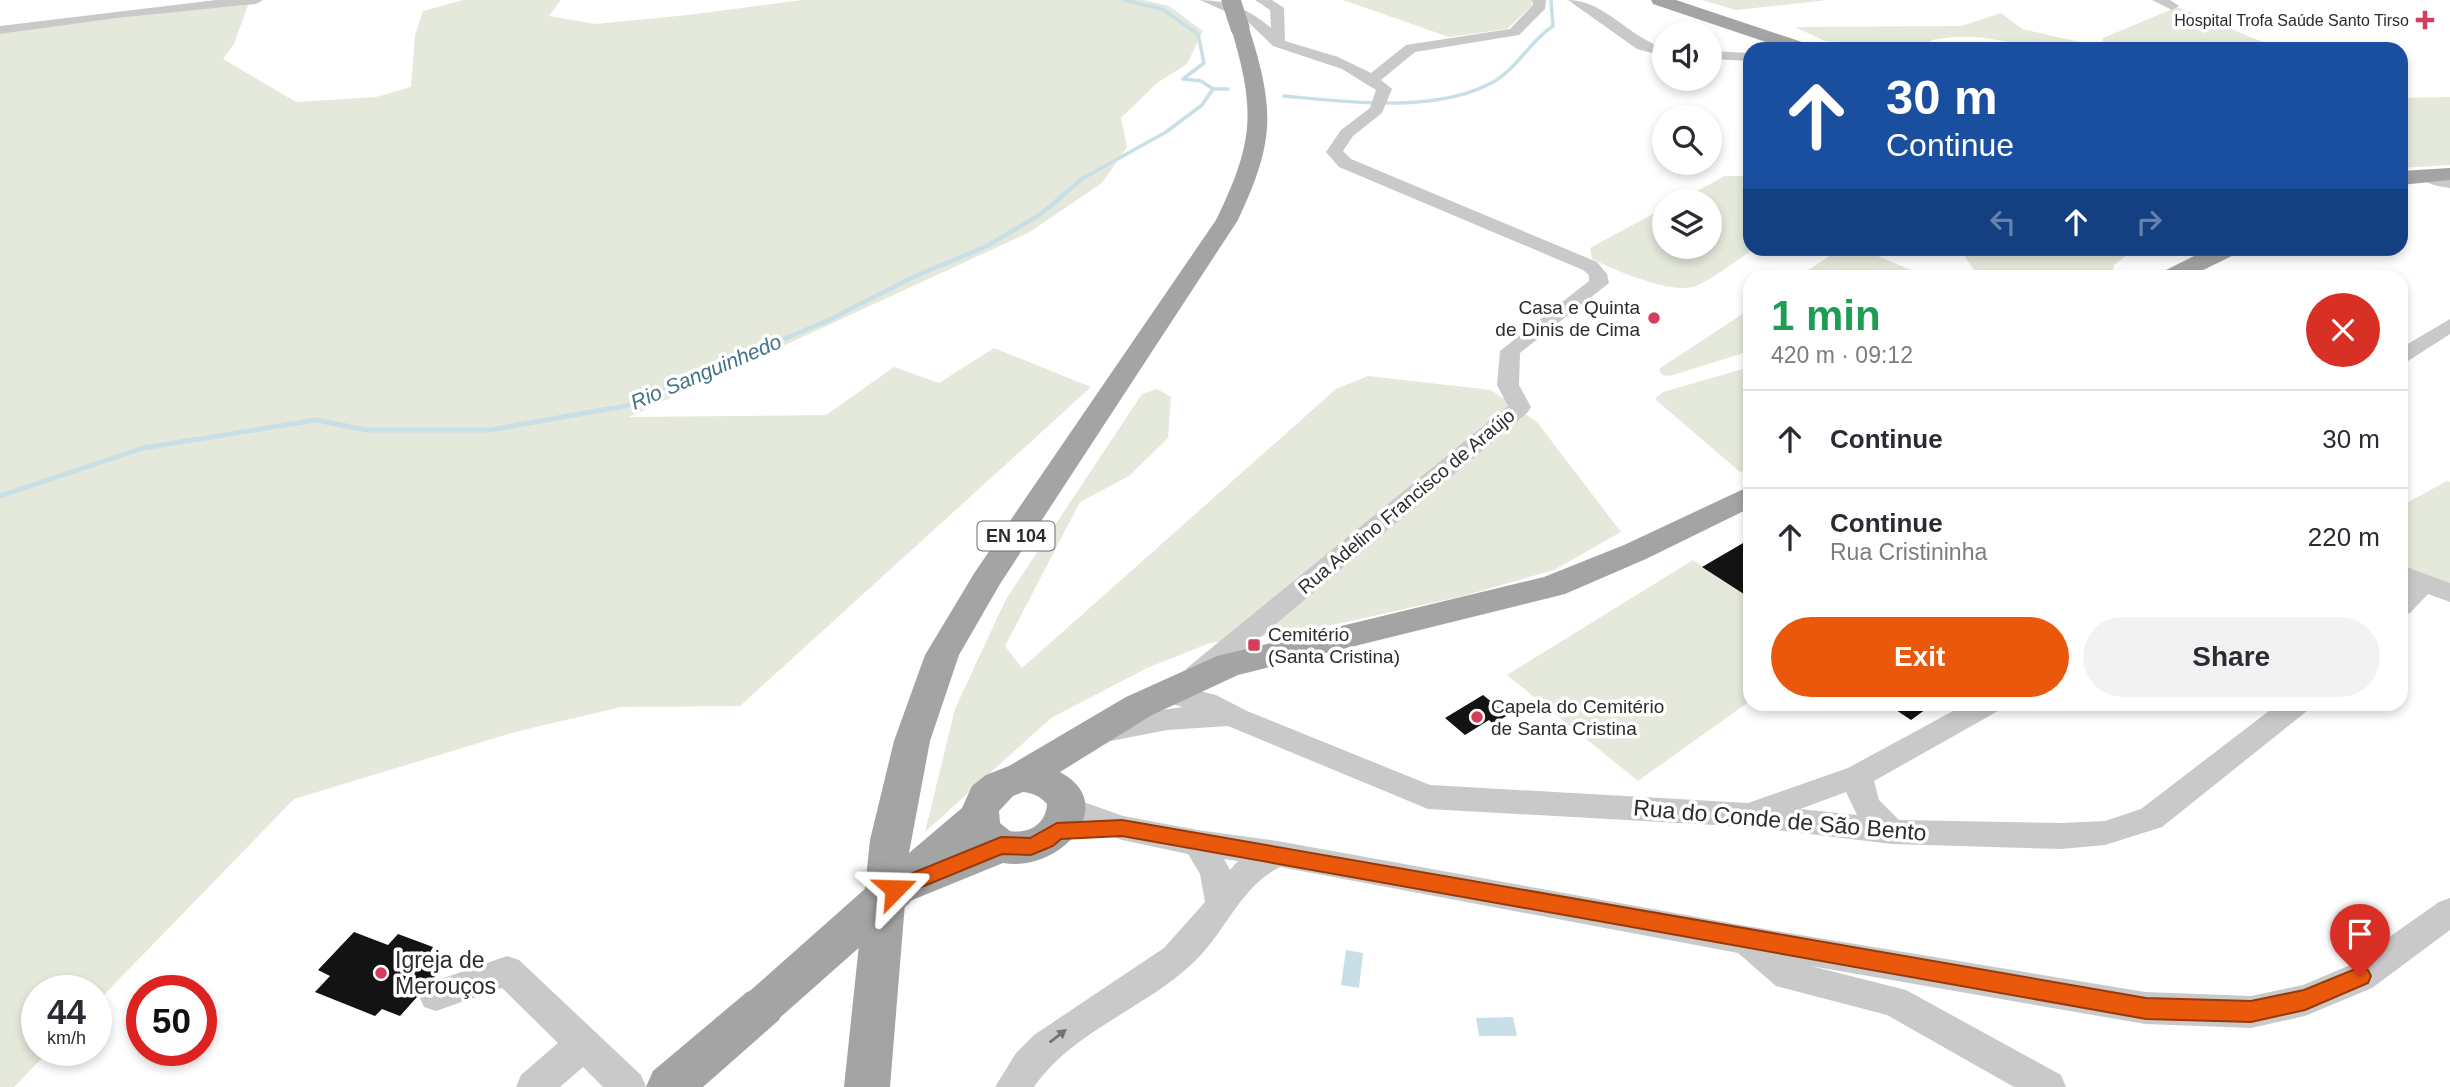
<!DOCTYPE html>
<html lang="en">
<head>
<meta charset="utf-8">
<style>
	body { margin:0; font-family:Arial,sans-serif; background:#f2f2f3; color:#2b2b33; height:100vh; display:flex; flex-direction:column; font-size:26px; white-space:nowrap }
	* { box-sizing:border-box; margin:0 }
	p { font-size:23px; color:#7c7c81 }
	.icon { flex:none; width:38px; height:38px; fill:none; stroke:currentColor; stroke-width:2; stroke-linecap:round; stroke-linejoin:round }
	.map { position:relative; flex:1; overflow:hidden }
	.details { position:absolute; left:1743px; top:270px; width:665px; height:441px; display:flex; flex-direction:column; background:#fff; border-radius:21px; box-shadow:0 4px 10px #0003 }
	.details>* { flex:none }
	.top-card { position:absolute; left:1743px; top:42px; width:665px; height:214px; border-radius:21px; box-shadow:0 4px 10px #0003; background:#1a4fa0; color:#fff; overflow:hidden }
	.tools { position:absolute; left:1652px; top:21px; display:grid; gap:14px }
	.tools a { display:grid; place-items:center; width:70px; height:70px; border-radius:50%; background:#fff; box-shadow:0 4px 10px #0003; font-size:35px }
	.speed { position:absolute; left:21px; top:975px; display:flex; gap:14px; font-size:35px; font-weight:700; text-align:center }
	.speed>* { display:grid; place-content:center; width:91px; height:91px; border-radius:50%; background:#fff; box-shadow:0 4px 10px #0003; line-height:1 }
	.speed small { font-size:18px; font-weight:400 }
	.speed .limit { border:10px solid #d22; background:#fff; color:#111 }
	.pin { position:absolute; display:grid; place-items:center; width:60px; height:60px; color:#fff; margin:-72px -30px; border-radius:50% 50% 50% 0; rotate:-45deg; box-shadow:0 0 7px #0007 }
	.pin .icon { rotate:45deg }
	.me { position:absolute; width:77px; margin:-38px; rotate:68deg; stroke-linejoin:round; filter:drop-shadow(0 0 5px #0008) }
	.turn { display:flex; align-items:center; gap:24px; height:147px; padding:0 28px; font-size:32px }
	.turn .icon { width:91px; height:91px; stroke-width:2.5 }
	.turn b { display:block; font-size:49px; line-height:60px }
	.lanes { display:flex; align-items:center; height:66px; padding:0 28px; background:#0003; justify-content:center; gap:35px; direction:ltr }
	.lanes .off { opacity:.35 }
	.round { display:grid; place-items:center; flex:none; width:74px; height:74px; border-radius:37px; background:#f2f2f3 }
	.head { display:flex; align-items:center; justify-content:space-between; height:119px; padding:0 28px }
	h1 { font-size:42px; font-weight:700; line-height:52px; color:#1e9e55 }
	.primary-button { display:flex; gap:14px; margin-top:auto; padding:14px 28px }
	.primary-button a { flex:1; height:80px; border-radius:42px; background:#ea580c; color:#fff; font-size:28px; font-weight:700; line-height:80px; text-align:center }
	.primary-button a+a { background:#f2f2f3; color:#2b2b33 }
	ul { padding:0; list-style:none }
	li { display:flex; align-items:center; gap:21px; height:98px; padding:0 28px; border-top:2px solid #e1e1e2 }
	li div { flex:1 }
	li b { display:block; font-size:26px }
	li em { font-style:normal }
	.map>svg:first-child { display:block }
	.green { fill:#e4e9db }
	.water { fill:#c9dfe7 }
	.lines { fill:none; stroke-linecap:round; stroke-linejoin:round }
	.stream-far2 { stroke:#c9dfe7; stroke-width:3.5 }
	.stream-far1 { stroke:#c9dfe7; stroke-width:4.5 }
	.stream { stroke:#c9dfe7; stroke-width:5 }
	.building { fill:#131313 }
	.minor { fill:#c9c9c9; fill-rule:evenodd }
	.major { fill:#a4a4a4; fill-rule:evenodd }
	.major-bridge-far1 { stroke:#a4a4a4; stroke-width:19 }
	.major-bridge { stroke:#a4a4a4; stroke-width:40 }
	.oneway { fill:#737373 }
	.route { fill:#ea580c; stroke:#983908; stroke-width:2 }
	.poi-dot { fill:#d33f5a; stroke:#fff; stroke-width:2.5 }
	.labels { text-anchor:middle; stroke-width:7; stroke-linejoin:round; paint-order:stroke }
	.far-poi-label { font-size:16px; fill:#2c2c2c; stroke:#fff; text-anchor:end }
	.shield { fill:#fff; stroke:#6b6b6b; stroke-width:2 }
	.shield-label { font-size:18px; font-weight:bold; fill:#2c2c2c }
	.poi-label { font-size:19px; fill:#2c2c2c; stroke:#fff; text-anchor:start }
	.street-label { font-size:19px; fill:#2c2c2c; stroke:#fff }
	.water-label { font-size:21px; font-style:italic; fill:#437386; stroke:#fff }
	.near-street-label { font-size:23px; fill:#2c2c2c; stroke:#fff }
	.near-poi-label { font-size:23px; fill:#2c2c2c; stroke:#fff; text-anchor:start }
</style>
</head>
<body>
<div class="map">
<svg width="2450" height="1087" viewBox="0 0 2450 1087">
	<rect width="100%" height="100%" fill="#fff"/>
	<g class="green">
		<path d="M 463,0 L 561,0 L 549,16 L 595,24 L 688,15 L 802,0 L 1143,0 L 1169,6 L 1203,31 L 1187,64 L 1157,83 L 1121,118 L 1127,147 L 1102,183 L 1028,233 L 629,417 L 826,415 L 894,367 L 939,383 L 994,348 L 1091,387 L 740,706 L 621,707 L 515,732 L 294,799 L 96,1003 L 96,990 L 37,990 L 37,1050 L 50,1050 L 14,1087 L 0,1087 L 0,34 L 115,17 L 248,5 L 234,44 L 223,59 L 296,102 L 376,97 L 411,87 L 415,35 L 423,11 Z"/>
		<path d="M 1343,0 L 1532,0 L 1532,6 L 1507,29 L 1449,37 Z"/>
		<path d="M 1702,0 L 1828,0 L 1736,10 Z"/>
		<path d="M 2177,7 L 2280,49 L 2027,49 C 1995,36 1966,34 1932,40 L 1926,49 L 1825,41 L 1795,27 L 1961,26 L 2001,13 L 2022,29 L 2102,47 L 2103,38 Z"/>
		<path d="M 2450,97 L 2450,165 L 2401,168 L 2401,98 Z"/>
		<path d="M 1725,176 L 1750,176 L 1750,248 L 1754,249 C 1740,258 1707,283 1693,287 C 1668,293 1614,270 1592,259 L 1590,248 L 1664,208 L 1664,247 L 1710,247 L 1710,201 L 1678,201 Z"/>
		<path d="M 1842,248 L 1861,249 L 1923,275 L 1799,276 Z"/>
		<path d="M 1951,249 L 2135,249 L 2114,265 L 2112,276 L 1974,276 L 1977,275 L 1964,255 Z"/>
		<path d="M 1750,309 L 1750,351 L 1670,376 L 1662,375 L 1659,369 Z"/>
		<path d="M 1750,367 L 1750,467 L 1740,472 L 1655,399 L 1663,392 Z"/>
		<path d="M 1368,376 L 1491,390 L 1537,422 L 1621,532 L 1554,570 L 1463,596 L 1310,630 L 1210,643 L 1147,668 L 1051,718 L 925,832 L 955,709 L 1006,599 L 1142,394 L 1157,389 L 1171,397 L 1168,438 L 1129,476 L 1080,502 L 1005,646 L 1022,668 L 1336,389 Z"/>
		<path d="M 2447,481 L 2450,482 L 2450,588 L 2401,567 L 2401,506 Z"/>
		<path d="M 1693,560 L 1750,598 L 1750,701 L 1638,781 L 1507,675 Z"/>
	</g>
	<g class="water">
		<path d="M 1346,950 L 1363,953 L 1359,988 L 1341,985 Z"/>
		<path d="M 1513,1017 L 1517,1036 L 1479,1036 L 1476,1018 Z"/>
	</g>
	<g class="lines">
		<g class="stream-far2">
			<path d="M 1124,0 L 1162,9 L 1198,34 L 1204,63 L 1183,79 L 1201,81 L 1213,89"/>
			<path d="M 1284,96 C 1347,102 1438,114 1495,81 C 1518,67 1530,41 1553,26 L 1551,0"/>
			<path d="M 1080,180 L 1166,132 L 1202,105 L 1213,89 L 1228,89"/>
		</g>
		<path class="stream-far1" d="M 598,411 L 626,406 L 829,320 L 911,278 L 987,246 L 1041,214 L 1082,179"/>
		<path class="stream" d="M 0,496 L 143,448 L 316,420 L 366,430 L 490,430 L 608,409"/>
	</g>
	<g class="building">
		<path d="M 1750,539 L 1750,598 L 1702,567 Z"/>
		<path d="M 1483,695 L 1508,715 L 1493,724 L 1489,720 L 1465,735 L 1445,718 Z"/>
		<path d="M 1887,704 L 1933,704 L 1911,720 Z"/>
		<path d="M 354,932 L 388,945 L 398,934 L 433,947 L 426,960 L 444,967 L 433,979 L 422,984 L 417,997 L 400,1016 L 382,1009 L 375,1016 L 315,992 L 330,976 L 318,970 Z"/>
	</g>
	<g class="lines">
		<g class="minor">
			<path d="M 216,0 L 263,0 L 256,4 L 116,18 L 0,34 L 0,26 Z"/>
			<path d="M 1200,0 C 1227,0 1251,10 1271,28 L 1270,10 L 1255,0 L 1272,0 L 1284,8 L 1285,41 L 1338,57 L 1371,73 L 1406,45 L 1510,29 L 1533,5 L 1532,0 L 1546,0 L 1545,9 L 1519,35 L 1415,52 L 1381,80 L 1392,89 L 1382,113 L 1353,136 L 1343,151 L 1351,159 L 1597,262 L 1607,274 L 1609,283 L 1520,353 L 1519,385 L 1531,407 L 1528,412 L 1207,682 L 1197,685 L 1187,682 L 1183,675 L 1187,668 L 1508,406 L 1497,385 L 1500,351 L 1589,281 L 1589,275 L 1583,270 L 1339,167 L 1326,152 L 1341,130 L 1370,108 L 1376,90 L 1342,69 L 1273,46 L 1247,21 Z"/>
			<path d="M 1568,0 C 1604,0 1630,38 1664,48 L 1664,56 L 1637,49 Z"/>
			<path d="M 2152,0 L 2170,0 L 2179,6 L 2172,10 Z"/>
			<path d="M 1710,51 L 1750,53 L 1750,61 L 1710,59 Z"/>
			<path d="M 2426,170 L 2450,178 L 2450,188 C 2438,186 2426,185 2418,175 Z"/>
			<path d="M 2450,319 L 2450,334 L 2408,361 L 2401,363 L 2401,348 Z"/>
			<path d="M 2401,565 L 2450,583 L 2450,602 L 2428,594 L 2410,613 L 2401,616 L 2401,591 L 2407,585 L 2401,583 Z"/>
			<path d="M 1167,683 L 1216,695 L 1247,711 L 1430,785 L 1748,803 L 1848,768 L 1966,704 L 2002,704 L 1998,711 L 1874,781 L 1879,800 L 1899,820 L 2061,823 L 2105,821 L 2141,809 L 2278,704 L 2311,704 L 2307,711 L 2162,827 L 2105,845 L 2061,849 L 1892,844 L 1750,827 L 1428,809 L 1228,726 L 1167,730 L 1111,741 L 1101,738 L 1097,730 L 1101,722 L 1139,713 L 1183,707 L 1157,700 L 1153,693 L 1157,686 ZM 1846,792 L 1857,815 L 1800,809 Z"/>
			<path d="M 1067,796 L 1123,816 L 1198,830 L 1277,841 L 1747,926 L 2145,992 L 2251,996 L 2303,985 L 2348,966 L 2439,902 L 2450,898 L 2450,930 L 2372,988 L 2305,1016 L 2251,1028 L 2145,1024 L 1811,966 L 1906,990 L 2061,1075 L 2066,1087 L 2014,1087 L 1887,1015 L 1776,986 L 1738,953 L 1280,867 C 1240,887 1225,933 1194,962 C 1145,1009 1074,1030 1034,1087 L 995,1087 L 1016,1053 L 1034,1035 L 1164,948 L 1205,902 L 1200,874 L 1188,854 L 1122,840 L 1056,817 L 1052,808 L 1056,799 ZM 1224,859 L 1238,861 L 1230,870 Z"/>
			<path d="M 507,956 L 519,960 L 641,1075 L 646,1087 L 603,1087 L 583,1067 L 560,1087 L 516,1087 L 521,1075 L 558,1043 L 502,988 L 436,1011 L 424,1007 L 419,996 L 424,985 Z"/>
		</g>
		<g class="major">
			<path d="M 1651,0 L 1676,0 L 1811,45 L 1814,49 L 1787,49 L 1653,4 Z"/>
			<path d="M 1240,23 L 1249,28 C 1275,110 1275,141 1238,220 L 1000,584 L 959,655 L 930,741 L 909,853 L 962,808 L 972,786 L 986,775 L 1009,766 L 1126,697 L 1217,656 L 1544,577 L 1624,545 L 1750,486 L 1750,508 L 1646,559 L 1565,594 L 1238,675 L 1152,715 L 1060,772 C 1121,804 1061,873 1003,863 L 905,903 L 890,1087 L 844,1087 L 870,840 L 894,741 L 925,655 L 975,572 L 1216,220 C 1254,142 1256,111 1231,28 ZM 1023,792 C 1033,793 1040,796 1047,804 C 1046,824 1029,834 1010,831 L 1000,823 L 999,811 L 1013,796 Z"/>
			<path d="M 2450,168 L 2450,180 L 2401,185 L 2401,171 Z"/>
			<path d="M 2210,248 L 2241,248 L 2238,253 L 2191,276 L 2161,276 L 2164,271 Z"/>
			<path d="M 763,986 L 779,992 L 785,1006 L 779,1020 L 703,1087 L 646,1087 L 653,1071 L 747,992 Z"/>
		</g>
		<path class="major-bridge-far1" d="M 1231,0 L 1240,28"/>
		<path class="major-bridge" d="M 763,1006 L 895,889"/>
	</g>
	<defs><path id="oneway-solid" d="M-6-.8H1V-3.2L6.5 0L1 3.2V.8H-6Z" transform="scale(1.75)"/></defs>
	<use class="oneway" href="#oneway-solid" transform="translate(1058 1036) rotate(-38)"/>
	<path class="route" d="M 1122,820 L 2146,998 L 2251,1001 L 2304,990 L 2360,967 L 2368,970 L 2371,976 L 2368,983 L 2305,1010 L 2251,1022 L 2146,1019 L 1122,836 L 1061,839 L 1053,846 L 1031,855 L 1002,854 L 895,898 L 888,895 L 885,889 L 888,883 L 1001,837 L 1030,838 L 1057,823 Z"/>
	<g class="poi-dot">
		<path d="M2421.5 9.5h7v7h7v7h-7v7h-7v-7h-7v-7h7z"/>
		<circle cx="1654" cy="318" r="7"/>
		<rect x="1247" y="638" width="14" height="14" rx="3.5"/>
		<circle cx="1477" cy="717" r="7"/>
		<circle cx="381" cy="973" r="7"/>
	</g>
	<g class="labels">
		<g class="far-poi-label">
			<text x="2409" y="26">Hospital Trofa Saúde Santo Tirso</text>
		</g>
		<rect class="shield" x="977.5" y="521.5" width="77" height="29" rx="5"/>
		<g class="shield-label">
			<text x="1016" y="542">EN 104</text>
		</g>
		<g class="poi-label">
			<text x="1640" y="314" text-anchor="end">Casa e Quinta<tspan x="1640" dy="22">de Dinis de Cima</tspan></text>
			<text x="1268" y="641">Cemitério<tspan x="1268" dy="22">(Santa Cristina)</tspan></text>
			<text x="1491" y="713">Capela do Cemitério<tspan x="1491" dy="22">de Santa Cristina</tspan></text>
		</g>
		<g class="street-label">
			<text transform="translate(1406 501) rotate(-40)" y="7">Rua Adelino Francisco de Araújo</text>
		</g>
		<g class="water-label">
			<text transform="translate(706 372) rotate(-23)" y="7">Rio Sanguinhedo</text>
		</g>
		<g class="near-street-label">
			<text transform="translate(1780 820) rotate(5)" y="8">Rua do Conde de São Bento</text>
		</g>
		<g class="near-poi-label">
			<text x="395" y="968">Igreja de<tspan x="395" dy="26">Merouços</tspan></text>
		</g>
	</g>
</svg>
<div class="tools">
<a><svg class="icon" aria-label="sound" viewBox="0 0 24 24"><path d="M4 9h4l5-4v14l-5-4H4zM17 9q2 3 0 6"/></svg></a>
<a><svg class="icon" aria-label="search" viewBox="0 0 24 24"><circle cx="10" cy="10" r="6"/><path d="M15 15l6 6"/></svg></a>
<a><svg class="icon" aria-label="layers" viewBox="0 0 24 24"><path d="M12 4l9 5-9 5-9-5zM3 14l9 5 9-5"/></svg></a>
</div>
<div class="speed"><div>44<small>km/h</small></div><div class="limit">50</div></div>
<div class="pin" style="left:2360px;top:976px;background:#d93025"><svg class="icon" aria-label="arrive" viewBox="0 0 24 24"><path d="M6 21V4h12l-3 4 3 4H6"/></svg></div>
<svg class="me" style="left:895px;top:889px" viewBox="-20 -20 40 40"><path d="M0-17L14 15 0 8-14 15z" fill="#ea580c" stroke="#fff" stroke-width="4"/></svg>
<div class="top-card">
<div class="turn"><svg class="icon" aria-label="ahead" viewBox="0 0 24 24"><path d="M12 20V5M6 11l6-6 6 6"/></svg><div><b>30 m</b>Continue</div></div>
<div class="lanes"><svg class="icon off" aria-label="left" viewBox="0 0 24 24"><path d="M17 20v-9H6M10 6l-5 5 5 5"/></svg><svg class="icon" aria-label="ahead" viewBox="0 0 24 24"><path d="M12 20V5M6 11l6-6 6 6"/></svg><svg class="icon off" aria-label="right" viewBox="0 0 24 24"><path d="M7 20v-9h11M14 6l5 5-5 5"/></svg></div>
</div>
<section class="details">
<div class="head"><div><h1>1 min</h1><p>420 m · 09:12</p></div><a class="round" style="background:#d93025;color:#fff"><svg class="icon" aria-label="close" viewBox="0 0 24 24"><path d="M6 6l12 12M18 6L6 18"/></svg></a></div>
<ul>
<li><svg class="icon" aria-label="ahead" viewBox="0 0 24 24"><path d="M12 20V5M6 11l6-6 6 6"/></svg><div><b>Continue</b></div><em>30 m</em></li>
<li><svg class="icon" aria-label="ahead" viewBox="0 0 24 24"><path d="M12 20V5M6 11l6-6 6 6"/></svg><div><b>Continue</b><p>Rua Cristininha</p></div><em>220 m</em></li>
</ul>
<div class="primary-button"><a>Exit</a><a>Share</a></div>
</section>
</div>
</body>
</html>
